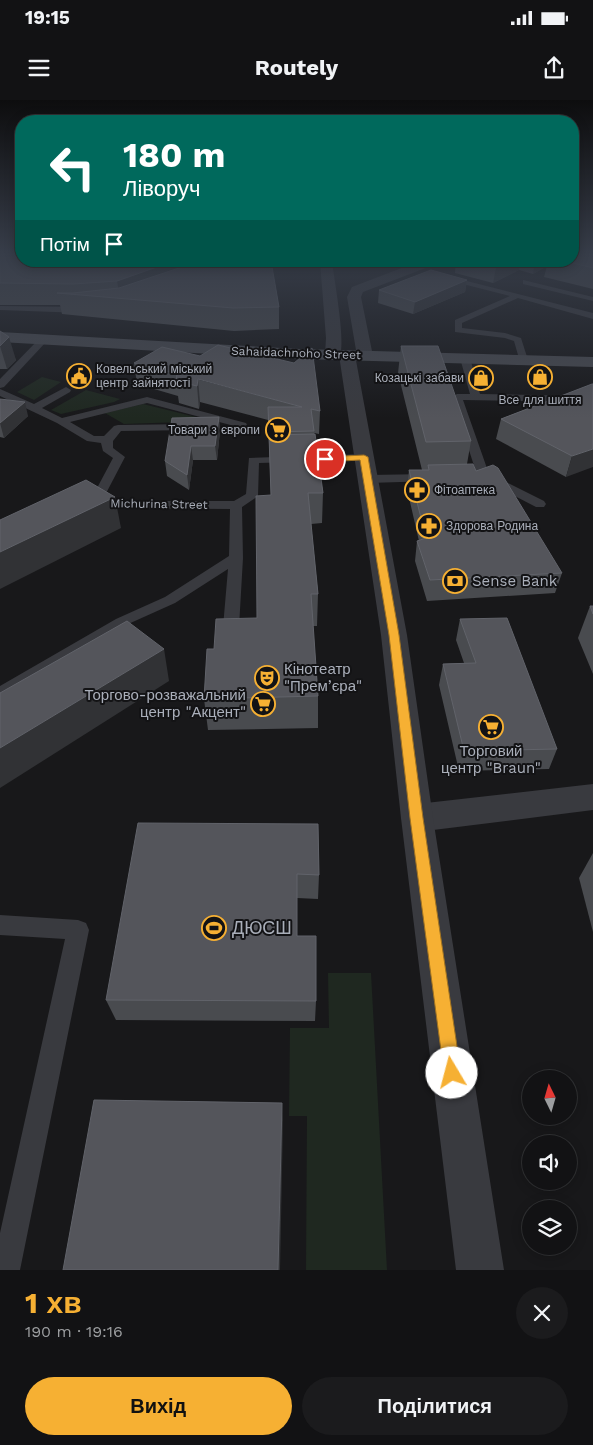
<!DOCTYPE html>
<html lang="uk">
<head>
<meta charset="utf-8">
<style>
	body { margin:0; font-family:"Work Sans",sans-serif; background:#1b1b1d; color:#f1f3f6; height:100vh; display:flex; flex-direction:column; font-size:19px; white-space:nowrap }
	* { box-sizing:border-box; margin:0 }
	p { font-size:16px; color:#9c9ea0 }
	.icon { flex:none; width:28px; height:28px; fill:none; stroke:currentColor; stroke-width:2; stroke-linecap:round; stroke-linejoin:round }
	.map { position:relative; height:1170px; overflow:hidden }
	.sheet { display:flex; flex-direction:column; background:#121214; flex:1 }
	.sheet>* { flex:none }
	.top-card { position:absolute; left:15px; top:15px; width:564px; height:152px; border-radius:20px; box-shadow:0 2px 12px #0003,0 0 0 1px #313234; background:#00695c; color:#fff; overflow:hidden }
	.needle { width:32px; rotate:355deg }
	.tools { position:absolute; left:522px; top:970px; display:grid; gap:10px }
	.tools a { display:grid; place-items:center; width:55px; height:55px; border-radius:50%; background:#121214; box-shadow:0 2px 12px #0003,0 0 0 1px #313234; font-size:25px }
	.pin { position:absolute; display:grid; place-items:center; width:42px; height:42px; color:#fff; margin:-21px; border:2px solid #fff; border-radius:50%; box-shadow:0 1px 5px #0007 }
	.me { position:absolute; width:55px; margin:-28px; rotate:352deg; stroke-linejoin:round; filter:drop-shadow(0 0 4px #0008) }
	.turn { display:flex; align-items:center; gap:18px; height:105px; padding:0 25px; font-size:22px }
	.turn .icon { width:65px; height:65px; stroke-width:2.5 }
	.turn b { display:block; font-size:35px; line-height:42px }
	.then { display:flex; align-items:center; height:48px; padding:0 25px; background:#0003; gap:10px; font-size:19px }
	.round { display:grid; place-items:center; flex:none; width:52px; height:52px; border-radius:26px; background:#1b1b1d }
	.overview { display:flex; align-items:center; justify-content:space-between; height:85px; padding:0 25px }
	h1 { font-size:30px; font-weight:700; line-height:38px; color:#f6b033 }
	.cta { display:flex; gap:10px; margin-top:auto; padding:10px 25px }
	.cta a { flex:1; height:58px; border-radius:30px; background:#f6b033; color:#111; font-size:20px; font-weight:700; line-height:58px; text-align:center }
	.cta a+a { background:#1b1b1d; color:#f1f3f6 }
	.status { display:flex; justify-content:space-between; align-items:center; height:35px; padding:0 25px; background:#121214; direction:ltr }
	.status svg { height:14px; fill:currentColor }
	header { display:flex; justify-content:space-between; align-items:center; height:65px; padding:0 25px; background:#121214; font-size:22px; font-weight:700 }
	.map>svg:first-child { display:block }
	.green { fill:#1f2820 }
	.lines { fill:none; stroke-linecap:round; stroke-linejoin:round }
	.service { fill:#393a3f; fill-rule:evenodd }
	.minor { fill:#393a3f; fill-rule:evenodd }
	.tertiary { fill:#393a3f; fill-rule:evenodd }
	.secondary { fill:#47494f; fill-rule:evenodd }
	.wall { fill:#494b4f }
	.shaded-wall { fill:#313235 }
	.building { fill:#54555b; stroke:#61636a }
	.route { fill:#f6b033; stroke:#a07221 }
	.labels { text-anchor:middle; stroke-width:4; stroke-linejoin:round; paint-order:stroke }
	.far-street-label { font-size:12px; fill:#aaafba; stroke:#131315 }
	.far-poi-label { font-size:12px; fill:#aaafba; stroke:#131315; text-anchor:start }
	.poi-label { font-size:15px; fill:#aaafba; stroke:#131315; text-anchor:start }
	.near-poi-label { font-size:18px; fill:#aaafba; stroke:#131315; text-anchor:start }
</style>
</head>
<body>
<div class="status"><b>19:15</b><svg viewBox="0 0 49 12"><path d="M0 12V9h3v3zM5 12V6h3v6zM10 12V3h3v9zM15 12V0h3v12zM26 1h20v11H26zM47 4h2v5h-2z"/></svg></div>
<header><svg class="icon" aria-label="menu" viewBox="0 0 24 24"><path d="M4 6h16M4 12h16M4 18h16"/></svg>Routely<svg class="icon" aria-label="share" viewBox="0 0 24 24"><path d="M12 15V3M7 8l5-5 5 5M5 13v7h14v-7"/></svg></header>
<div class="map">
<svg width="593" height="1170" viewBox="0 0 593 1170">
	<rect width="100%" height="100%" fill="#18181a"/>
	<g class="green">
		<path d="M 42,277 L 61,282 L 34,300 L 17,292 Z"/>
		<path d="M 86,290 L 120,299 L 114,302 L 61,314 L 51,310 Z"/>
		<path d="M 143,304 L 212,321 L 124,324 L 105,313 Z"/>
		<path d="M 328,873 L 371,873 L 387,1170 L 306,1170 L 307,1016 L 289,1016 L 290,928 L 329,928 Z"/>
	</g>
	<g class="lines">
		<g class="service">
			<path d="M 459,179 L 593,213 L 593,219 L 518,198 L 462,223 L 462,228 L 505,233 L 521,238 L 528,260 L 523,263 L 520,262 L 514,241 L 505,238 L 455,232 L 455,220 L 510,196 L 459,183 Z"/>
			<path d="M 523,180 L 593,197 L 593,201 L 523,184 Z"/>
			<path d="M 0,206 L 83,207 L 87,210 L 83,213 L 0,210 Z"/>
			<path d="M 43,237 L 47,240 L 46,242 L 4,287 L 0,288 L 0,279 L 40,238 Z"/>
			<path d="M 465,255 L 470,258 L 480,294 L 593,296 L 593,302 L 463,300 L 489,374 L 483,378 L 463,380 L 461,377 L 463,374 L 476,372 L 452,297 L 457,294 L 470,294 L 460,258 Z"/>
			<path d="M 66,287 L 71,290 L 70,292 L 42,308 L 62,318 L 147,297 L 246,323 L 247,325 L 242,328 L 147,303 L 70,322 L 94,336 L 104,336 L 114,326 L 118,325 L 193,324 L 198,327 L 193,330 L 121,331 L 113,341 L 113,348 L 125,357 L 102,401 L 234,401 L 246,394 L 249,358 L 364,354 L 370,357 L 364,360 L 259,363 L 258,396 L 242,407 L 243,458 L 239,527 L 236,531 L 226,531 L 223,527 L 228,469 L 175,503 L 126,525 L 0,600 L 0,586 L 116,519 L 165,497 L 229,456 L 230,409 L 90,408 L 88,405 L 113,358 L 103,351 L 101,343 L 87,341 L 57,323 L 0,296 L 0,289 L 34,304 Z"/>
			<path d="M 430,374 L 436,378 L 434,381 L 368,383 L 362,379 L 368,375 Z"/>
			<path d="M 492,375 L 544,401 L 546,404 L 544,407 L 536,407 L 488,382 L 486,379 L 488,376 Z"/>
			<path d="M 0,815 L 78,820 L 86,823 L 89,830 L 20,1170 L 0,1170 L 0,1133 L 65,839 L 0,835 Z"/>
		</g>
		<g class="minor">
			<path d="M 320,161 L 332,161 C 334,179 347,247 339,258 L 327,258 L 325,255 L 326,238 Z"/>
			<path d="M 420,161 L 438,161 L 436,164 L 363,192 L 361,197 L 373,256 L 371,259 L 359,259 L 357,256 L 347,197 L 352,187 Z"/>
			<path d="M 593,684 L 593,710 L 417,732 L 406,728 L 401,718 L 406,708 L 417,704 Z"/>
		</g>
		<path class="tertiary" d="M 347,250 L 353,252 L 355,255 L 407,535 L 433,718 L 504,1170 L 456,1170 L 401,718 L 381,535 L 339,255 L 341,252 Z"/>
		<path class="secondary" d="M 0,232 L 300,249 L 593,257 L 593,267 L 300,259 L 0,242 Z"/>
	</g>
	<g class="wall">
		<path d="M 0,154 L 21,161 L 193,161 L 187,164 L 187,166 L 194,163 L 194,161 L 271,161 L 279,207 L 279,229 L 234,231 L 62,214 L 60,205 L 0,205 Z"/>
		<path d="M 593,154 L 593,189 L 544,177 L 547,166 L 533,174 L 519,170 L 493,183 L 455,173 L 456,161 L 572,161 Z"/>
		<path d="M 467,180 L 465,192 L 413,214 L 378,203 L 379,190 Z"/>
		<path d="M 0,231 L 16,260 L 7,269 L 0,269 Z"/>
		<path d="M 401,246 L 471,341 L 467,364 L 476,371 L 562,473 L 555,493 L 427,501 L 415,461 L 417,441 L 419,441 L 407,389 L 409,370 L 422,370 L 398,273 Z"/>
		<path d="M 134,263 L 320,311 L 319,334 L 314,333 L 314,334 L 323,393 L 322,423 L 311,424 L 318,494 L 317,526 L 313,526 L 318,596 L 318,628 L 208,630 L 204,599 L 214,549 L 257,518 L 271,395 L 268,320 L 200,302 L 199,309 L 179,303 L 178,296 L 137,284 Z"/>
		<path d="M 593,284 L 566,377 L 496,339 L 501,319 Z"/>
		<path d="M 0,299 L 28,316 L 4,338 L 0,337 Z"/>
		<path d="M 219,317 L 220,331 L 217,360 L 193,360 L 189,390 L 167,376 L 165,361 Z"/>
		<path d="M 590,506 L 593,506 L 593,574 L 578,538 Z"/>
		<path d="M 460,519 L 557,649 L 549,669 L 459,671 L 439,585 L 443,564 L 464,563 L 456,540 Z"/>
		<path d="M 318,724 L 319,775 L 318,799 L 297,798 L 297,836 L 316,901 L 315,921 L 116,920 L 106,900 Z"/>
		<path d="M 593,753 L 593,832 L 579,778 Z"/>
	</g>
	<g class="shaded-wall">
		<path d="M 174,161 L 193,161 L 187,164 L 188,177 L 120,198 L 117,181 Z"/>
		<path d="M 500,161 L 520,161 L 519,170 L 493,183 L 497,163 Z"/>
		<path d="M 535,161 L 548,161 L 547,166 L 533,174 Z"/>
		<path d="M 467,180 L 465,192 L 413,214 L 415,202 Z"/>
		<path d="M 9,237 L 16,260 L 7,269 L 0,246 Z"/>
		<path d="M 198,279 L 200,302 L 199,309 L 197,286 Z"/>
		<path d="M 25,302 L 28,316 L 4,338 L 0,323 Z"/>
		<path d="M 219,317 L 220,331 L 217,360 L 215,346 Z"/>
		<path d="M 191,346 L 193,360 L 189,390 L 187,375 Z"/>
		<path d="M 593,349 L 593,367 L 566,377 L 572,356 Z"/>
		<path d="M 115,397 L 121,428 L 0,489 L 0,452 Z"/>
		<path d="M 164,549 L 169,581 L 0,688 L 0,648 Z"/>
		<path d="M 282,1003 L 283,1020 L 280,1170 L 278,1170 Z"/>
	</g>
	<g class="building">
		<path d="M 0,154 L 21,154 L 21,161 L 174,161 L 117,181 L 73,184 L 0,183 Z"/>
		<path d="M 572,154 L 593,155 L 593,168 L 565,161 L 572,161 Z"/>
		<path d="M 200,161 L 271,161 L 279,207 L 233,208 L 57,193 L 73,193 L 119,188 Z"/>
		<path d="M 490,161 L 500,161 L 497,163 Z"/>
		<path d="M 431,170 L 467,180 L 415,202 L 379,190 Z"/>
		<path d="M 0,231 L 9,237 L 0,246 Z"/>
		<path d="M 218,245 L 294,263 L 312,248 L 320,311 L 311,309 L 314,331 L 269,332 L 268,307 L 302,307 L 198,279 L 197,286 L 176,281 L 177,274 L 181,275 L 134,263 L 162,247 L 200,256 Z"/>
		<path d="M 401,246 L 438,246 L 471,341 L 426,342 Z"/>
		<path d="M 592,284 L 593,284 L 593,349 L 572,356 L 501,319 Z"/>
		<path d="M 0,299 L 25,302 L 0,323 Z"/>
		<path d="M 219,317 L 215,346 L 191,346 L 187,375 L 165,361 L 172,318 Z"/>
		<path d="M 315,334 L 323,393 L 308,393 L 318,494 L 311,494 L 318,596 L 204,599 L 207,549 L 214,549 L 216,519 L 257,518 L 256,396 L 271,395 L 269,335 Z"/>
		<path d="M 473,364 L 476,371 L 493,365 L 498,368 L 562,473 L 430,480 L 417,441 L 426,438 L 409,370 L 429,370 L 428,365 Z"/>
		<path d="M 86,380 L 115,397 L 0,452 L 0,420 Z"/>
		<path d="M 590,506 L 593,506 L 593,514 Z"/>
		<path d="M 507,518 L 557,649 L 464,651 L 443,564 L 476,563 L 460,519 Z"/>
		<path d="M 127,521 L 164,549 L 0,648 L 0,593 Z"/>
		<path d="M 138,723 L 318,724 L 319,775 L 297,774 L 297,836 L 316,836 L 316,901 L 106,900 Z"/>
		<path d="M 94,1000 L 282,1003 L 278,1170 L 63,1170 Z"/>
	</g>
	<linearGradient id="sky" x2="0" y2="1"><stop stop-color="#0d0d0e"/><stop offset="0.48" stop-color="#373d49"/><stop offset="1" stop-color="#373d49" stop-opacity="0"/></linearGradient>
	<rect width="593" height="318" fill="url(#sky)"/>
	<path class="route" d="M 364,355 L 368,357 L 399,535 L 423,718 L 461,973 L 459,979 L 452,982 L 446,979 L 444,973 L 410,718 L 389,535 L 360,360 L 325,362 L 321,359 L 325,357 Z"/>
	<defs>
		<symbol id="civic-ring" viewBox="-11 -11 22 22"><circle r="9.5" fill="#131315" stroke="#f6b033" stroke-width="1.5"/><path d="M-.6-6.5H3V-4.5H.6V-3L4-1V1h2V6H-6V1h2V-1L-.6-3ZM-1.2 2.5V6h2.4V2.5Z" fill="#f6b033"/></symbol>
		<symbol id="shop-ring" viewBox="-11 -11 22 22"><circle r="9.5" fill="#131315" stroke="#f6b033" stroke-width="1.5"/><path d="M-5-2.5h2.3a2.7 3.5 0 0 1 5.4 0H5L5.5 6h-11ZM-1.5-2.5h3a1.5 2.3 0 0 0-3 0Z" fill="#f6b033"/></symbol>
		<symbol id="supermarket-ring" viewBox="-11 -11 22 22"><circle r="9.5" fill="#131315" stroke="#f6b033" stroke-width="1.5"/><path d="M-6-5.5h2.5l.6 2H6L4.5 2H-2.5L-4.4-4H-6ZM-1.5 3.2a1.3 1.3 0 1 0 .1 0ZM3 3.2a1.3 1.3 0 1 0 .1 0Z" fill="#f6b033"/></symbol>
		<symbol id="pharmacy-ring" viewBox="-11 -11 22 22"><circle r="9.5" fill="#131315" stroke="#f6b033" stroke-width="1.5"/><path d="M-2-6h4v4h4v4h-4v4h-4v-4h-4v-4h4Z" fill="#f6b033"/></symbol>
		<symbol id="bank-ring" viewBox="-11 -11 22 22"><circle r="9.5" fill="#131315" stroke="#f6b033" stroke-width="1.5"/><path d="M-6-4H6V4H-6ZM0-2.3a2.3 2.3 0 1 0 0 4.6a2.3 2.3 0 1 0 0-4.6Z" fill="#f6b033"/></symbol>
		<symbol id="theatre-ring" viewBox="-11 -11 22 22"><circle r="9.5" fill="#131315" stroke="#f6b033" stroke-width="1.5"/><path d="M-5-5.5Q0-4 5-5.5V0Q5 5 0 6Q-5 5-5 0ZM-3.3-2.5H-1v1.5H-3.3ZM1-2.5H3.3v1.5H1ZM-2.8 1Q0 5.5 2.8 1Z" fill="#f6b033"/></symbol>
		<symbol id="stadium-ring" viewBox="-11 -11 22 22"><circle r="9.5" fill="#131315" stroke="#f6b033" stroke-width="1.5"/><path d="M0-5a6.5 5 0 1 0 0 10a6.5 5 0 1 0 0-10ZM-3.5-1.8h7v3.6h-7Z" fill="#f6b033"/></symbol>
	</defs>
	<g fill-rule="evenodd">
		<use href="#civic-ring" x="65" y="262" width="28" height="28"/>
		<use href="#shop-ring" x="526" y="263" width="28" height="28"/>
		<use href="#shop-ring" x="467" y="264" width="28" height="28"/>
		<use href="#supermarket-ring" x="264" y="316" width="28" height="28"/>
		<use href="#pharmacy-ring" x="403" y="376" width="28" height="28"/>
		<use href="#pharmacy-ring" x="415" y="412" width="28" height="28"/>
		<use href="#bank-ring" x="441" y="467" width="28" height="28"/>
		<use href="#theatre-ring" x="253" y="564" width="28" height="28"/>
		<use href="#supermarket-ring" x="249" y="590" width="28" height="28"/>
		<use href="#supermarket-ring" x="477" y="613" width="28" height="28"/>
		<use href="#stadium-ring" x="200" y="814" width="28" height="28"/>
	</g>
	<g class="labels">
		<g class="far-street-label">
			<text transform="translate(296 253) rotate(2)" y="4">Sahaidachnoho Street</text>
			<text transform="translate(159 404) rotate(1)" y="4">Michurina Street</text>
		</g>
		<g class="far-poi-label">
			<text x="96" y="273">Ковельський міський<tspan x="96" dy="14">центр зайнятості</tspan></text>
			<text x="464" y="282" text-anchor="end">Козацькі забави</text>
			<text x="540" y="304" text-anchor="middle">Все для шиття</text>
			<text x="260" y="334" text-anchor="end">Товари з європи</text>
			<text x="434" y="394">Фітоаптека</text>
			<text x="446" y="430">Здорова Родина</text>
		</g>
		<g class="poi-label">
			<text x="472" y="486">Sense Bank</text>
			<text x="284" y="574">Кінотеатр<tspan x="284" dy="17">"Прем’єра"</tspan></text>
			<text x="246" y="600" text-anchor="end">Торгово-розважальний<tspan x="246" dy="17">центр "Акцент"</tspan></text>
			<text x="491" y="656" text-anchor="middle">Торговий<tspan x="491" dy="17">центр "Braun"</tspan></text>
		</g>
		<g class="near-poi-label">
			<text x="232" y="834">ДЮСШ</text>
		</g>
	</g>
</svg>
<div class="tools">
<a><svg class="needle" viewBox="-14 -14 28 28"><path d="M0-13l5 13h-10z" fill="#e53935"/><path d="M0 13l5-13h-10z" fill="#9c9ea0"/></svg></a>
<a><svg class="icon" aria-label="sound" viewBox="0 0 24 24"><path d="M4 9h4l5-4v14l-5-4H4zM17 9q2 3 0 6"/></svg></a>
<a><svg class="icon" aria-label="layers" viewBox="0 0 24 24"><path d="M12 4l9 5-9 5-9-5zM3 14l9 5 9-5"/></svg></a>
</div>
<div class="pin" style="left:325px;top:359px;background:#d93025"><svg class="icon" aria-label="arrive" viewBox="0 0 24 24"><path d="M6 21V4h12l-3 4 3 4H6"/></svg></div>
<svg class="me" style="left:452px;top:973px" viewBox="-20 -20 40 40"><circle r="19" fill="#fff"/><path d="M0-13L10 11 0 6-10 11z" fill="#f6b033"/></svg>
<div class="top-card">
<div class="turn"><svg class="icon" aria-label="left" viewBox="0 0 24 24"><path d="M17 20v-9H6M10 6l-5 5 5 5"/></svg><div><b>180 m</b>Ліворуч</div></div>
<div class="then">Потім<svg class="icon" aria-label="arrive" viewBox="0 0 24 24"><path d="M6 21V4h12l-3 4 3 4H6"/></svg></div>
</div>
</div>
<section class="sheet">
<div class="overview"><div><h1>1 хв</h1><p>190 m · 19:16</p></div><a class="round"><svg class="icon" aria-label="close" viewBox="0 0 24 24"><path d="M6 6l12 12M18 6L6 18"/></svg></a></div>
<div class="cta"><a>Вихід</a><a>Поділитися</a></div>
</section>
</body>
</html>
